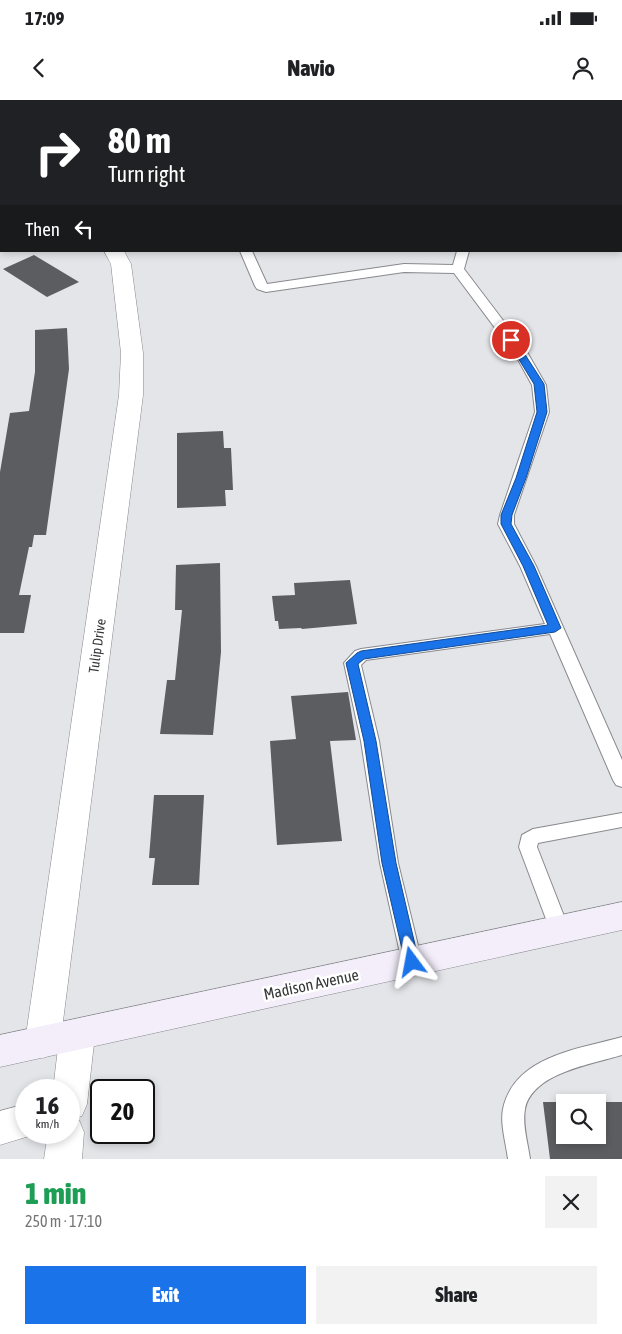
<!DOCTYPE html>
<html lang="en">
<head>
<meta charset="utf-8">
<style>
	body { margin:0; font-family:"Asap Condensed",sans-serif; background:#f2f2f2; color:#202124; height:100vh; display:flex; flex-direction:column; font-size:19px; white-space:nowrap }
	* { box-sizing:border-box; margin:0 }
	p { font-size:16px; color:#757577 }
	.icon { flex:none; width:28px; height:28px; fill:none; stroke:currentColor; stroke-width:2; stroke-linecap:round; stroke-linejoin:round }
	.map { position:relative; height:1059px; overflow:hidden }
	.sheet { display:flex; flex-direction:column; background:#fff; flex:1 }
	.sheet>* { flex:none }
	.hud { position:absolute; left:0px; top:0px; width:622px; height:152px; box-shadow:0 2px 8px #0003; background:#202124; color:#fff; overflow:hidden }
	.controls { position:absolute; left:556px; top:994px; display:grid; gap:10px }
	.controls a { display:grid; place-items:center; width:50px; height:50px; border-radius:0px; background:#fff; box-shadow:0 2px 8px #0003; font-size:25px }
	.speed { position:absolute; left:15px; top:979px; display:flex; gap:10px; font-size:25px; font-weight:700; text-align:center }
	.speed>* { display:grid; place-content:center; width:65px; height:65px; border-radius:50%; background:#fff; box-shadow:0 2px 8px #0003; line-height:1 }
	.speed small { font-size:12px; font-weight:400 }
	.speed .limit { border:2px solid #111; border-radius:8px; background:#fff; color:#111 }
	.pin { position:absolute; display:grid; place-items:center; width:42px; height:42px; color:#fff; margin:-21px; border:2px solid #fff; border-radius:50%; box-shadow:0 1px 5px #0007 }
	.me { position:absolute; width:55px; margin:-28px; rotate:347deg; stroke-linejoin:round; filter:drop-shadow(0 0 4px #0008) }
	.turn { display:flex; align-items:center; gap:18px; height:105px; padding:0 25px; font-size:22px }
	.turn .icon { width:65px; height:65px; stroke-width:2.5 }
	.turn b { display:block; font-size:35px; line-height:42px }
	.then { display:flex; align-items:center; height:48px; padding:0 25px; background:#0003; gap:10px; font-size:19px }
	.round { display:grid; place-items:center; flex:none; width:52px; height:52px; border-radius:0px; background:#f2f2f2 }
	.summary { display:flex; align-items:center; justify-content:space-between; height:85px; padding:0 25px }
	h1 { font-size:30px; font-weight:800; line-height:38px; color:#1e9e55 }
	.cta { display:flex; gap:10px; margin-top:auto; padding:10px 25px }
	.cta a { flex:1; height:58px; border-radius:0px; background:#1a73e8; color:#fff; font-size:20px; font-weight:800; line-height:58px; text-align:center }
	.cta a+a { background:#f2f2f2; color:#202124 }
	.status { display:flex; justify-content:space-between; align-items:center; height:35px; padding:0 25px; background:#fff; direction:ltr }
	.status svg { height:14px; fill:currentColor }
	header { display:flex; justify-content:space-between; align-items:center; height:65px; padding:0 25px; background:#fff; font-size:22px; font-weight:800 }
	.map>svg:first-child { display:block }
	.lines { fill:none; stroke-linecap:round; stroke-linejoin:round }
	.stream { fill:#738a9b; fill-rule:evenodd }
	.building { fill:#5b5d60; fill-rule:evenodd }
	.lane-casing { stroke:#88898d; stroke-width:2 }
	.street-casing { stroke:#88898d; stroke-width:1 }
	.secondary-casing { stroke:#88898d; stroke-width:1 }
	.lane { fill:#fff; fill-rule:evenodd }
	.street { fill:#fff; fill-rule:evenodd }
	.secondary { fill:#f3eefa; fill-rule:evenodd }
	.rail-casing { stroke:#8f9093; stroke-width:4 }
	.rail { stroke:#fff; stroke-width:2.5; stroke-dasharray:8; stroke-linecap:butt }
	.route { fill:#1a73e8; stroke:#114b97 }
	.labels { text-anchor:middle; stroke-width:5; stroke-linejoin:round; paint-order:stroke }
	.street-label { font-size:14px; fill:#363738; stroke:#fff }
	.near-street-label { font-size:16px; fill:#363738; stroke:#fff }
</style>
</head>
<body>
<div class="status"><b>17:09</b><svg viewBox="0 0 49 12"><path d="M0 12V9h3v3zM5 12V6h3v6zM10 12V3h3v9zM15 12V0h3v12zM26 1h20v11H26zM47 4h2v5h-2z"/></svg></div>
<header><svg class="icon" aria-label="back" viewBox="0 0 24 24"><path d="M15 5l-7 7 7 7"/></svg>Navio<svg class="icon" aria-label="person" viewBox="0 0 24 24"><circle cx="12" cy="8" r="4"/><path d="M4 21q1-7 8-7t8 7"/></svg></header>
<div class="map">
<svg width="622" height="1059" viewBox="0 0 622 1059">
	<rect width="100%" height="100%" fill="#e4e5e9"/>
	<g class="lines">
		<g class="stream">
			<path d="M 504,0 L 510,0 L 511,1 L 505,1 Z"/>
			<rect x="621" y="129" width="1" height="6"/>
		</g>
	</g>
	<g class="building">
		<path d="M 34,155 L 79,182 L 47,197 L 3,169 Z"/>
		<path d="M 67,228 L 69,269 L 46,435 L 34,435 L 32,447 L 29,447 L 19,495 L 31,495 L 24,533 L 0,533 L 0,372 L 10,313 L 29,311 L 35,272 L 35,230 Z"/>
		<path d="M 223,331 L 224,348 L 231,348 L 233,390 L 225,390 L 226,406 L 177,408 L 177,333 Z"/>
		<path d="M 220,463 L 221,552 L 213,635 L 160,634 L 167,580 L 175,580 L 182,510 L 175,510 L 176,465 Z"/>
		<path d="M 350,480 L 357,524 L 302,529 L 301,528 L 279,529 L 278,521 L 275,521 L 272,496 L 295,495 L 294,483 Z"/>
		<path d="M 348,592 L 356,640 L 330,641 L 342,741 L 277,745 L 270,641 L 296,639 L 291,596 Z"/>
		<path d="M 154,695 L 204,695 L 199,785 L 152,785 L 155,758 L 149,758 Z"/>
		<path d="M 543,1002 L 622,1002 L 622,1059 L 550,1059 ZM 565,1002 L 598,1002 L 598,1035 L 565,1035 Z"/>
	</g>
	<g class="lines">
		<defs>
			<g id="lane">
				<path d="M 399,0 L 410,0 L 410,1 L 400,1 Z"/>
				<path d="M 240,151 L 252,151 L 267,184 L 404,164 L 453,165 L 457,151 L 469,151 L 464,169 L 527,252 L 546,285 L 549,312 L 514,415 L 514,424 L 536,466 L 622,660 L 622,687 L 616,685 L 613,680 L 550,534 L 366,560 L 361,565 L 379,641 L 398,763 L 422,862 L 419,868 L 412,870 L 405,868 L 402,862 L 380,763 L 361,641 L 344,563 L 355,551 L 361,549 L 545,524 L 520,466 L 498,424 L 500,415 L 535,312 L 532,285 L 516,256 L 454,173 L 404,172 L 266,192 L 257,189 L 255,186 Z"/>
				<path d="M 622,713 L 622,727 L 538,743 L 537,747 L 569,829 L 566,835 L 559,837 L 552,835 L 519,747 L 522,735 L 533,729 Z"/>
				<path d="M 622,937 L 622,955 C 592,964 532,973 525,1009 C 522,1025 528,1043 530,1059 L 508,1059 C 506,1043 500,1024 503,1009 C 514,956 579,949 622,937 Z"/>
			</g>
			<g id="street">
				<rect x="621" y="47" width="1" height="12"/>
				<rect x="0" y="114" width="1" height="12"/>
				<path d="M 104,151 L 124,151 L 131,164 L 143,253 L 143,295 L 62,929 L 65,924 L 77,919 L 89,924 L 95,935 L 87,1004 L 82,1016 L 75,1018 L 79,1020 L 84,1032 L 82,1059 L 44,1059 L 48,1032 L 69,1032 L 69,990 L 53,990 L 58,948 L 55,953 L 43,958 L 31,953 L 25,942 L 119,295 L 121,253 L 111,164 Z"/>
				<path d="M 26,1004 L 26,1032 L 39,1033 L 0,1045 L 0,1011 Z"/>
			</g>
			<path id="secondary" d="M 622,802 L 622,830 L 0,967 L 0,935 Z"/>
		</defs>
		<use href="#lane" class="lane-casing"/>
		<use href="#street" class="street-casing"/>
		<use href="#secondary" class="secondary-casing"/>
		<use href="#lane" class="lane"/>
		<use href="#street" class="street"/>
		<use href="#secondary" class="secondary"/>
		<defs>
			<path id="rail" d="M 47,1 L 56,0"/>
		</defs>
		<use href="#rail" class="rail-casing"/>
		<use href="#rail" class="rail"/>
	</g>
	<path class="route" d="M 511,238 L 515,239 L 544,284 L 547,312 L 526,378 L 512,415 L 511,424 L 534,466 L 561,528 L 555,532 L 364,559 L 358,564 L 376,641 L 396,763 L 419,862 L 417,866 L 412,868 L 407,866 L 405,862 L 382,763 L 364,641 L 346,563 L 357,553 L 361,551 L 548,525 L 523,466 L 501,424 L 501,415 L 516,378 L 537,312 L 534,284 L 507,240 Z"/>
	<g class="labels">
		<g class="street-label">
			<text transform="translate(97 546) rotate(-82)" y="5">Tulip Drive</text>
		</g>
		<g class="near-street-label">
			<text transform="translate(311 884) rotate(-12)" y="6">Madison Avenue</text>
		</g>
	</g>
</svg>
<div class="controls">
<a><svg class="icon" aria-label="search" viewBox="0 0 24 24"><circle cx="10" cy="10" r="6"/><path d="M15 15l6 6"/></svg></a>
</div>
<div class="speed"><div>16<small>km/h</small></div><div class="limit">20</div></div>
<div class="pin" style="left:511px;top:240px;background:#d93025"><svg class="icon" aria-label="arrive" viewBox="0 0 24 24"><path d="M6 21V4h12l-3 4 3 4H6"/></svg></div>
<svg class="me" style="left:412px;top:862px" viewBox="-20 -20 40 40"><path d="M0-17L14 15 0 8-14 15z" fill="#1a73e8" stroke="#fff" stroke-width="4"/></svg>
<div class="hud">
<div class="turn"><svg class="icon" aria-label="right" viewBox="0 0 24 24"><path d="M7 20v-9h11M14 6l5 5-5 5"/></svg><div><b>80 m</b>Turn right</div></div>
<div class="then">Then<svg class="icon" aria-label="left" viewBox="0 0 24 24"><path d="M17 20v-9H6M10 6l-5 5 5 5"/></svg></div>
</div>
</div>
<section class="sheet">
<div class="summary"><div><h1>1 min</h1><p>250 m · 17:10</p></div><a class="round"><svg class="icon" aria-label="close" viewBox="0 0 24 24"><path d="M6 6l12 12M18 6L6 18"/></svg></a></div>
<div class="cta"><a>Exit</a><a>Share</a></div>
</section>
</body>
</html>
